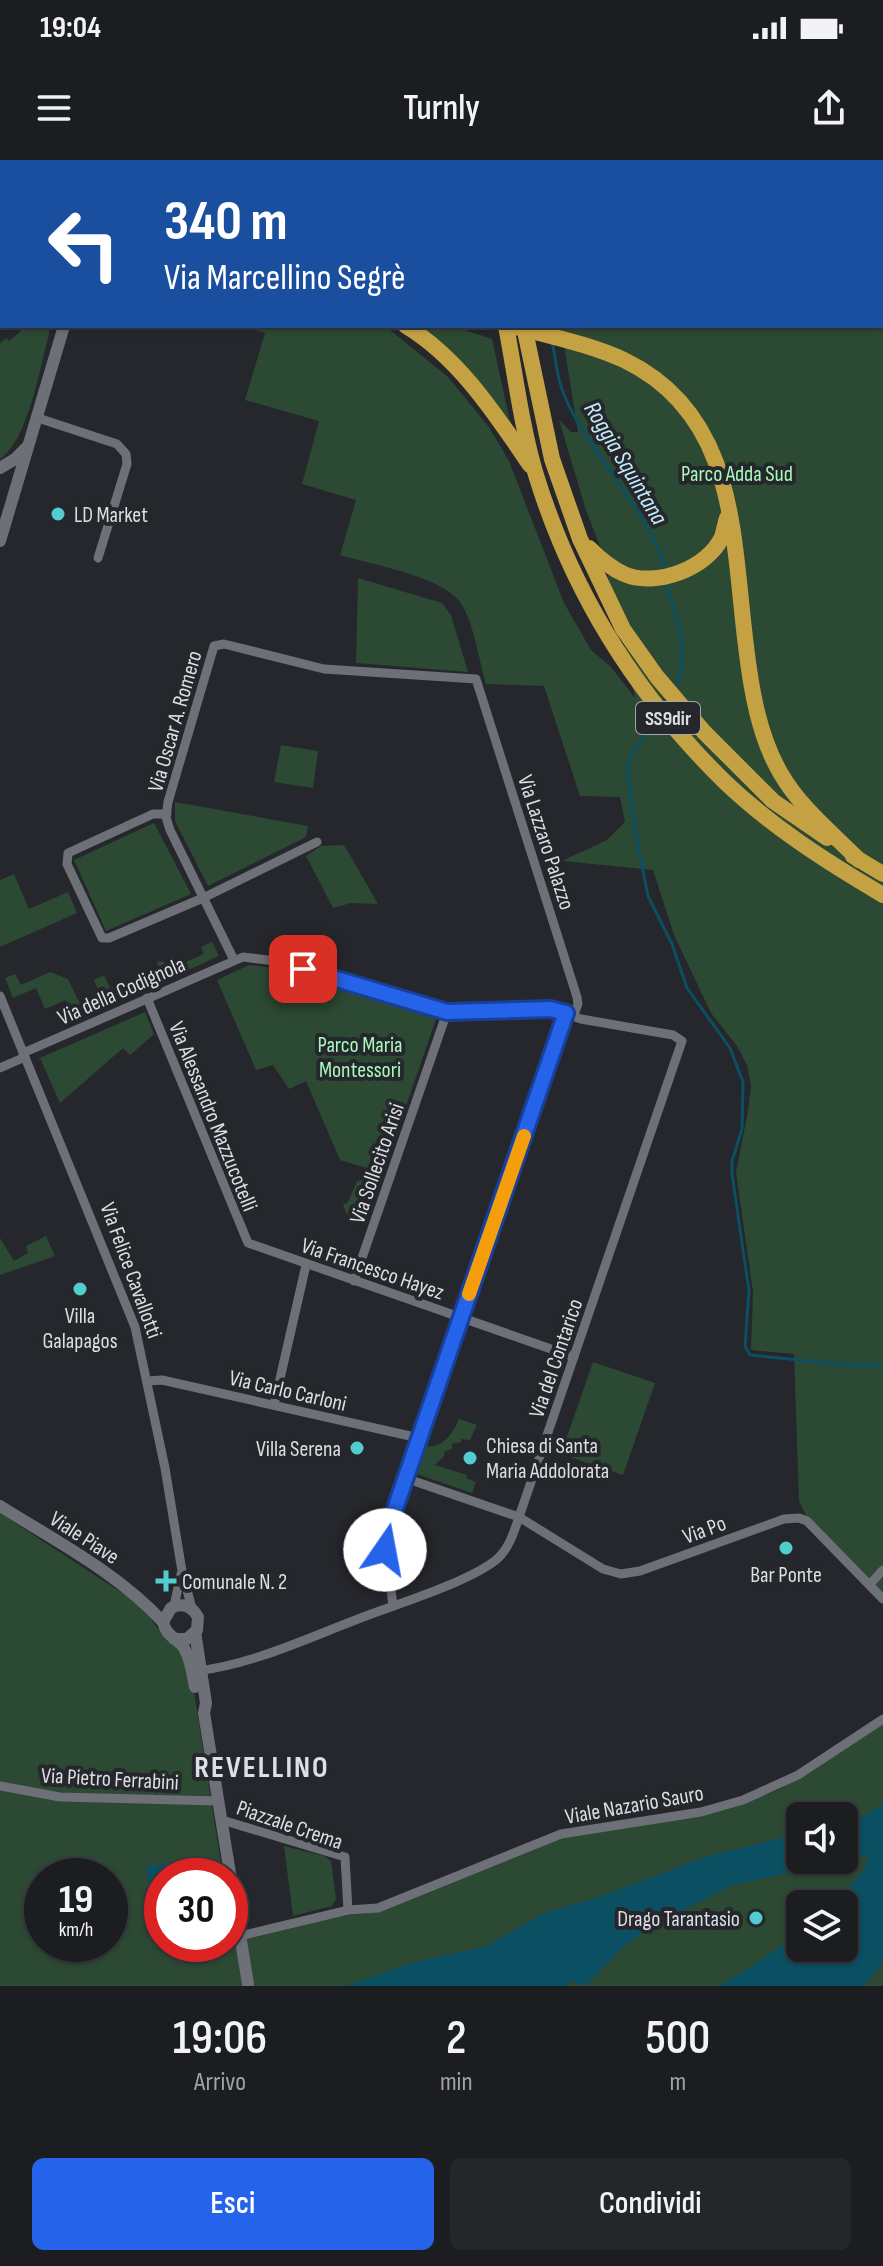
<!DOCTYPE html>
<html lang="it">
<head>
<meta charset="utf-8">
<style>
	body { margin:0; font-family:"Sofia Sans Condensed",sans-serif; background:#25262a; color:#f1f3f6; height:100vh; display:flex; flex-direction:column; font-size:30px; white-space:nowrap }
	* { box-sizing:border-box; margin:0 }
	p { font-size:26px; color:#a0a2a5 }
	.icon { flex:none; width:44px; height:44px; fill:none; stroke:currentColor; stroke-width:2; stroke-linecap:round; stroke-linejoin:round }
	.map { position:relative; height:1826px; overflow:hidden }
	.sheet { display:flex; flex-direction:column; background:#1c1d21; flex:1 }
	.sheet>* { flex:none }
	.banner { position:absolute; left:0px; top:0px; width:884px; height:168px; box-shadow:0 2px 6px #0004,0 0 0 2px #3a3b3f; background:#1a4fa0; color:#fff; overflow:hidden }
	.tools { position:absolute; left:786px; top:1642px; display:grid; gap:16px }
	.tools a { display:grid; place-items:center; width:72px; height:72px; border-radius:12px; background:#1c1d21; box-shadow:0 2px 6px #0004,0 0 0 2px #3a3b3f; font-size:40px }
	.speed { position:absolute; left:24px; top:1698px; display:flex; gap:16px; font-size:40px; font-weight:700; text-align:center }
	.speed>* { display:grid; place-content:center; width:104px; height:104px; border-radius:50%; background:#1c1d21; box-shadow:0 2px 6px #0004,0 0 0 2px #3a3b3f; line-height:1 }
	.speed small { font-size:20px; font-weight:400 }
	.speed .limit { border:12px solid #d22; background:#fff; color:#111 }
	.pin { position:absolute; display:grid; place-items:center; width:68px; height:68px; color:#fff; margin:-34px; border-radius:16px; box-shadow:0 4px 12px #0006 }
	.me { position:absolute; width:88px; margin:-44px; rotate:12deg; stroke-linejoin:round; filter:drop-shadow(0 0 6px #0008) }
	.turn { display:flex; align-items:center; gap:28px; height:168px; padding:0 32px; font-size:36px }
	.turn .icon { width:104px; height:104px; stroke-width:2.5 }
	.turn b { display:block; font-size:56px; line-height:68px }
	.eta { display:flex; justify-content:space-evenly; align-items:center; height:136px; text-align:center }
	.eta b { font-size:48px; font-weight:600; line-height:56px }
	.primary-button { display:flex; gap:16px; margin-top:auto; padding:16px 32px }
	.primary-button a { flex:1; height:92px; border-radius:12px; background:#2563eb; color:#fff; font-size:32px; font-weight:600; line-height:92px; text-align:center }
	.primary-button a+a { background:#25262a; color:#f1f3f6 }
	.status { display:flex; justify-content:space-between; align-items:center; height:56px; padding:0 40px; background:#1c1d21; direction:ltr }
	.status svg { height:22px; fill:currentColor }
	header { display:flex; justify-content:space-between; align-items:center; height:104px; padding:0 32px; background:#1c1d21; font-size:36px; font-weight:600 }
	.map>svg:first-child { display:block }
	.green { fill:#2c4933; fill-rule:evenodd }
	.water { fill:#0b4f62 }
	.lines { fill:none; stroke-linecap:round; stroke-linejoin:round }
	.stream { stroke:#0b4f62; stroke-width:3 }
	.minor { stroke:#6d7076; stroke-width:9 }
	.tertiary { stroke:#6d7076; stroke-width:12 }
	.primary { stroke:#ae9551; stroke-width:14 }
	.trunk { stroke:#c4a244; stroke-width:16 }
	.route-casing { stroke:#184099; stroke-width:20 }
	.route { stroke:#2563eb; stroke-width:14 }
	.slow { stroke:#f59e0b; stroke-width:14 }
	.poi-dot { fill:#52cdcd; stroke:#25272c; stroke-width:3 }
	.labels { text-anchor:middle; stroke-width:8; stroke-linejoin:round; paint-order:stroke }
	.shield { fill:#25272c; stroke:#a5a7ab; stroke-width:2 }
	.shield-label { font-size:20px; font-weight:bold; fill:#dcdee1 }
	.park-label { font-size:22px; fill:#a7f9ba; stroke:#25272c }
	.poi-label { font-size:22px; fill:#dcdee1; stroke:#25272c; text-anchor:start }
	.street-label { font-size:22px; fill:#dcdee1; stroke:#25272c }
	.water-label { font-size:24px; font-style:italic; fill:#c3ecfb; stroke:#25272c }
	.district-label { font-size:30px; font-weight:bold; letter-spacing:2px; fill:#dce0e6; stroke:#25272c }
</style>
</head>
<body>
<div class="status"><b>19:04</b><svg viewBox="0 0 49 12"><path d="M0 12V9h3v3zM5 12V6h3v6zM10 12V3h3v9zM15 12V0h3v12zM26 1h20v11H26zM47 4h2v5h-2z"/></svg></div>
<header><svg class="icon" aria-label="menu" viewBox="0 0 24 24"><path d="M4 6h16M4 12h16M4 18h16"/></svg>Turnly<svg class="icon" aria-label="share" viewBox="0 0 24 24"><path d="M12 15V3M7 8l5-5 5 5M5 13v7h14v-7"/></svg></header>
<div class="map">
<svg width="883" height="1826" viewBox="0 0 883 1826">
	<rect width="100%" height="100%" fill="#25272c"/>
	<g class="green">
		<path d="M 527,0 L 883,0 L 883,1435 L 806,1356 L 799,1341 L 794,1194 L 751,1190 L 753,1132 L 736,1012 L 748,951 L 751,926 L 747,905 L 737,886 L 711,853 L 674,775 L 653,710 L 562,701 L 607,680 L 625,662 L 620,637 L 580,636 L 544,526 L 486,524 C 479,501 474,462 460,442 C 443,417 370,404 340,395 L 356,340 L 302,324 L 319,261 L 245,240 L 265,173 L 241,166 L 385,166 L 448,217 L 489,267 L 509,301 L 564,443 L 591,490 L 611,507 L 635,538 L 612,428 L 607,418 L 609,414 C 604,392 594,373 586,350 C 577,320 568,290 559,260 L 571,272 L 578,272 L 561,166 L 882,166 L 882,2 Z"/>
		<path d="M 22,166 L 49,166 L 49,174 C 40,207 28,281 0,299 L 0,183 L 6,178 L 9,181 L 20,172 Z"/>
		<path d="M 417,166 L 453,166 L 492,179 L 512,271 Z"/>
		<path d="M 358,418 L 442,443 L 451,455 L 468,512 L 356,503 Z"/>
		<path d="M 281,585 L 318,591 L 313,628 L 274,622 Z"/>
		<path d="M 175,642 L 308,666 L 306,677 L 208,726 L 175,661 Z"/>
		<path d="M 154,663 L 191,734 L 106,771 L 74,700 Z"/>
		<path d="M 344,685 L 378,744 L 351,743 L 333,748 L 306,696 L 321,686 Z"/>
		<path d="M 14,714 L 29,749 L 68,732 L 77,753 L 0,787 L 0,720 Z"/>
		<path d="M 212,782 L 219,796 L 76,861 L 66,840 L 45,849 L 36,828 L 13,838 L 5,818 L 15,814 L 21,825 L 50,812 L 68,819 L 83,850 L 103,842 L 94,820 L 104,815 L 110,828 L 120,824 L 123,830 L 156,816 L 158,801 L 165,802 L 170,809 L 204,794 L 201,787 Z"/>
		<path d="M 249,805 L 267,807 L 436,859 L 383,1013 L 340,1000 L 306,921 L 289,929 L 273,905 L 256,910 L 217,820 Z"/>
		<path d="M 145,852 L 154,874 L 130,895 L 123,888 L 60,943 L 40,898 Z"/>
		<path d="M 361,1020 L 378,1026 L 366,1062 L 350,1062 L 343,1045 L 348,1042 L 357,1021 Z"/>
		<path d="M 46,1076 L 55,1096 L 0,1115 L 0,1078 L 14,1101 L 28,1093 L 26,1086 Z"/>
		<path d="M 593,1202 L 655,1223 L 623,1315 L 561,1294 Z"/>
		<path d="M 459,1259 L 477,1265 L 470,1280 L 461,1279 L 461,1282 L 451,1284 L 453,1288 L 444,1292 L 445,1295 L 435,1305 L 467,1315 L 466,1318 L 476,1322 L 472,1333 L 414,1313 L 423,1286 C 441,1289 452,1276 459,1259 Z"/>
		<path d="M 0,1353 L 142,1446 L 161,1473 L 177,1485 L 190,1506 L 223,1716 L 162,1716 L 162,1784 L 230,1784 L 230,1759 L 235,1782 L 342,1756 L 379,1751 L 561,1676 L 743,1643 L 778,1630 L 883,1561 L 883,1826 L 0,1826 ZM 800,1656 L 844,1656 L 844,1700 L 800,1700 ZM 42,1716 L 110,1716 L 110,1784 L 42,1784 ZM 800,1744 L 844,1744 L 844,1788 L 800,1788 Z"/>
		<path d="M 284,1686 L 324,1696 L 331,1701 L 336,1739 L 332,1746 L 293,1756 Z"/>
	</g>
	<g class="water">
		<path d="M 883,1644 L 883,1803 L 864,1826 L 718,1826 L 751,1807 L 800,1773 L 800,1788 L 844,1788 L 844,1744 L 834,1744 L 863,1711 L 870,1694 L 730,1726 L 648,1769 L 622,1788 L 589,1823 L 578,1825 L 574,1821 L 564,1826 L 346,1826 L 411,1803 L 487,1786 L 542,1754 L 599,1737 L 708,1696 L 800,1674 L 800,1700 L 844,1700 L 844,1662 L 862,1657 Z"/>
		<path d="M 175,1701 L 178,1716 L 162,1716 L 162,1760 L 156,1761 L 146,1707 Z"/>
	</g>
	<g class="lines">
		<g class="stream">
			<path d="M 519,0 L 520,2"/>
			<path d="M 552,182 C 555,194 556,207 559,219 C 567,252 592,284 611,312 C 632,344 656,371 665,410"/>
			<path d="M 667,424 C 675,459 692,492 676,526"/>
			<path d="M 654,564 L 633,591 L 627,609 L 637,681 L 648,736 L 672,784 L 687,828 L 730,888 L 743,922 L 742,969 L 732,1001 L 732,1014 L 749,1131 L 745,1186 L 750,1195 L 848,1205 L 883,1205"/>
		</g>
		<g class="minor">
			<path d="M 38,258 L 117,284 L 126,294 L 127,304 L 98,398"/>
			<path d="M 167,654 L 153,654 L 68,693 L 67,704 L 102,778 L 109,778 L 203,738 L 317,682"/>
			<path d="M 234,800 L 170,670 L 166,657 L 168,642 L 214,486 L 224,484 L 324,509 L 476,519 L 577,837 L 578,844 L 573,857"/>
			<path d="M 0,836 L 135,1167 L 165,1308 L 182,1411 L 192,1449"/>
			<path d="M 147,838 L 248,1083 L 574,1197"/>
			<path d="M 23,893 L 243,797 L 275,801 L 442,851 L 557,850 L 581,859 L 673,875 L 682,881 L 519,1357 C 514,1372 509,1389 496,1400 C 468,1422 401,1443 366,1456 C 312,1476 255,1504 197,1511"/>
			<path d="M 0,908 L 25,897"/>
			<path d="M 354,1121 L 447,852"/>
			<path d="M 148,1221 L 162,1220 L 419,1278"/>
			<path d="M 274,1245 L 306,1105"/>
			<path d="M 405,1318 L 519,1357 L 603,1409 L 621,1414 L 640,1411 L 784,1359 L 799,1358 L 807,1361 L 883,1439"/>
			<path d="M 870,1424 L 883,1410"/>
			<path d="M 174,1446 L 181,1414"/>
			<path d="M 393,1446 L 385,1377 L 566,853"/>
			<path d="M 0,1626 L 60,1637 L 219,1641"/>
			<path d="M 222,1660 L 345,1697 L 348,1750"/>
			<path d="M 240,1776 L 348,1750 L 378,1748 L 561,1674 L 701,1652 L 743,1640 L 798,1615 L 883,1559"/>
		</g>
		<g class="tertiary">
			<path d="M 112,2 L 112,0"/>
			<path d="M 0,308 L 15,299 L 28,286"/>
			<path d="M 0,381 L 64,166"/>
			<path d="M 0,1346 C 56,1381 118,1413 163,1462"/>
			<path d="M 195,1472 L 206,1543 L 204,1553 L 248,1824"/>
			<path d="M 174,1479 L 187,1479 L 197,1470 L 198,1457 C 192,1446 182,1442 171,1448 L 163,1462 C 166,1476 176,1477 184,1488 C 191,1499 192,1513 195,1527"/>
		</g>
		<g class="primary">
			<path d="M 99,2 L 99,0"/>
			<path d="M 0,20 L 2,21"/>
		</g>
		<g class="trunk">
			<path d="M 473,0 L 473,2"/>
			<path d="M 493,0 L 493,2"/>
			<path d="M 451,2 L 451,0"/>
			<path d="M 406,166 C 459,198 496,255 530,305"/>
			<path d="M 506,166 C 515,213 522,269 536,315 C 572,432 637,536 725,622 C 772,667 827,702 883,735"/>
			<path d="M 513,166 C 549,176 589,184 624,200 C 738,255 732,377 746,486 C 751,529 759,577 781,614 C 800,647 832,673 859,700"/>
			<path d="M 524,166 L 552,299 L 580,379 L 623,469 L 657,517 L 704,572 L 773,641 L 827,678"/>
			<path d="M 589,388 C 600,399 610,408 624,414 C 656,428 708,408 722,377 C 724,371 725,364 727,358"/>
			<path d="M 853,696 L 883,714"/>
		</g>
	</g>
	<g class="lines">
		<defs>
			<path id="route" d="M 303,809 L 447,852 L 550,849 L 566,853 L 388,1369 L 385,1390"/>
		</defs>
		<use href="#route" class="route-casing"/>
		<use href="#route" class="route"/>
		<path class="slow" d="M 469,1134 L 524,976"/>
	</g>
	<g class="poi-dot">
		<circle cx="58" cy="354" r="8"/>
		<circle cx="80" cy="1129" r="8"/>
		<circle cx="357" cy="1288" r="8"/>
		<circle cx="470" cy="1298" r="8"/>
		<circle cx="786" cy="1388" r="8"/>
		<path d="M162 1409h8v8h8v8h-8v8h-8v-8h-8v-8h8z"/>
		<circle cx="756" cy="1758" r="8"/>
	</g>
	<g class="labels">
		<rect class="shield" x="636" y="542" width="64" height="32" rx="6"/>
		<g class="shield-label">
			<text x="668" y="565">SS9dir</text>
		</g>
		<g class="park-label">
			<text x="737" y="321">Parco Adda Sud</text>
			<text x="360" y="892">Parco Maria<tspan x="360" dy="25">Montessori</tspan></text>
		</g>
		<g class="poi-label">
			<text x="74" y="362">LD Market</text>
			<text x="80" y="1163" text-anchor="middle">Villa<tspan x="80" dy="25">Galapagos</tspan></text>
			<text x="486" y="1293">Chiesa di Santa<tspan x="486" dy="25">Maria Addolorata</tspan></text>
			<text x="341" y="1296" text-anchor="end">Villa Serena</text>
			<text x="786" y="1422" text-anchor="middle">Bar Ponte</text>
			<text x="182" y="1429">Comunale N. 2</text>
			<text x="740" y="1766" text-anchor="end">Drago Tarantasio</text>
		</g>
		<g class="street-label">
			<text transform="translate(174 561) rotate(-74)" y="8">Via Oscar A. Romero</text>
			<text transform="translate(547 682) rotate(72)" y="8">Via Lazzaro Palazzo</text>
			<text transform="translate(121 830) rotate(-24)" y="8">Via della Codignola</text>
			<text transform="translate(214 956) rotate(68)" y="8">Via Alessandro Mazzucotelli</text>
			<text transform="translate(376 1003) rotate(-71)" y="8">Via Sollecito Arisi</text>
			<text transform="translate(373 1108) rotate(19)" y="8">Via Francesco Hayez</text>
			<text transform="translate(132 1110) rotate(70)" y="8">Via Felice Cavallotti</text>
			<text transform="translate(555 1198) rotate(-71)" y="8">Via del Contarico</text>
			<text transform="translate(288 1230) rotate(13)" y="8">Via Carlo Carloni</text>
			<text transform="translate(704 1369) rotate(-20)" y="8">Via Po</text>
			<text transform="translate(85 1377) rotate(33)" y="8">Viale Piave</text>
			<text transform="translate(110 1618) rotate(3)" y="8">Via Pietro Ferrabini</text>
			<text transform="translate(634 1644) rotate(-10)" y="8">Viale Nazario Sauro</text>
			<text transform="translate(290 1664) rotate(19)" y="8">Piazzale Crema</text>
		</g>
		<g class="water-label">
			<text transform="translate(626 303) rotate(59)" y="8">Roggia Squintana</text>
		</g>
		<g class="district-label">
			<text x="262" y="1617">REVELLINO</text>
		</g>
	</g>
</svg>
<div class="tools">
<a><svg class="icon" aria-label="sound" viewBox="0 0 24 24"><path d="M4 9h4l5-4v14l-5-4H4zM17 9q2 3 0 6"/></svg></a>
<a><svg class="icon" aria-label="layers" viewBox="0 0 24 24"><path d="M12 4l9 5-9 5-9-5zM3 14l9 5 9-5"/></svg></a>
</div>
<div class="speed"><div>19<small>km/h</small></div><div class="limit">30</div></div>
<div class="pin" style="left:303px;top:809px;background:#d93025"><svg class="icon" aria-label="arrive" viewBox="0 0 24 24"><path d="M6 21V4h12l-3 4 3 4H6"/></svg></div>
<svg class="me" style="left:385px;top:1390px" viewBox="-20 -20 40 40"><circle r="19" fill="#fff"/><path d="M0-13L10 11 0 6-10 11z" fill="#2563eb"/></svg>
<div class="banner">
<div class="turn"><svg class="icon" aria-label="left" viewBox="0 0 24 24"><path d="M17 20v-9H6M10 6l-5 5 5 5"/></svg><div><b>340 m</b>Via Marcellino Segrè</div></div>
</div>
</div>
<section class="sheet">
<div class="eta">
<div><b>19:06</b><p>Arrivo</p></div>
<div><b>2</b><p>min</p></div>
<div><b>500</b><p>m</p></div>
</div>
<div class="primary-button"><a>Esci</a><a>Condividi</a></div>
</section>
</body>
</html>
